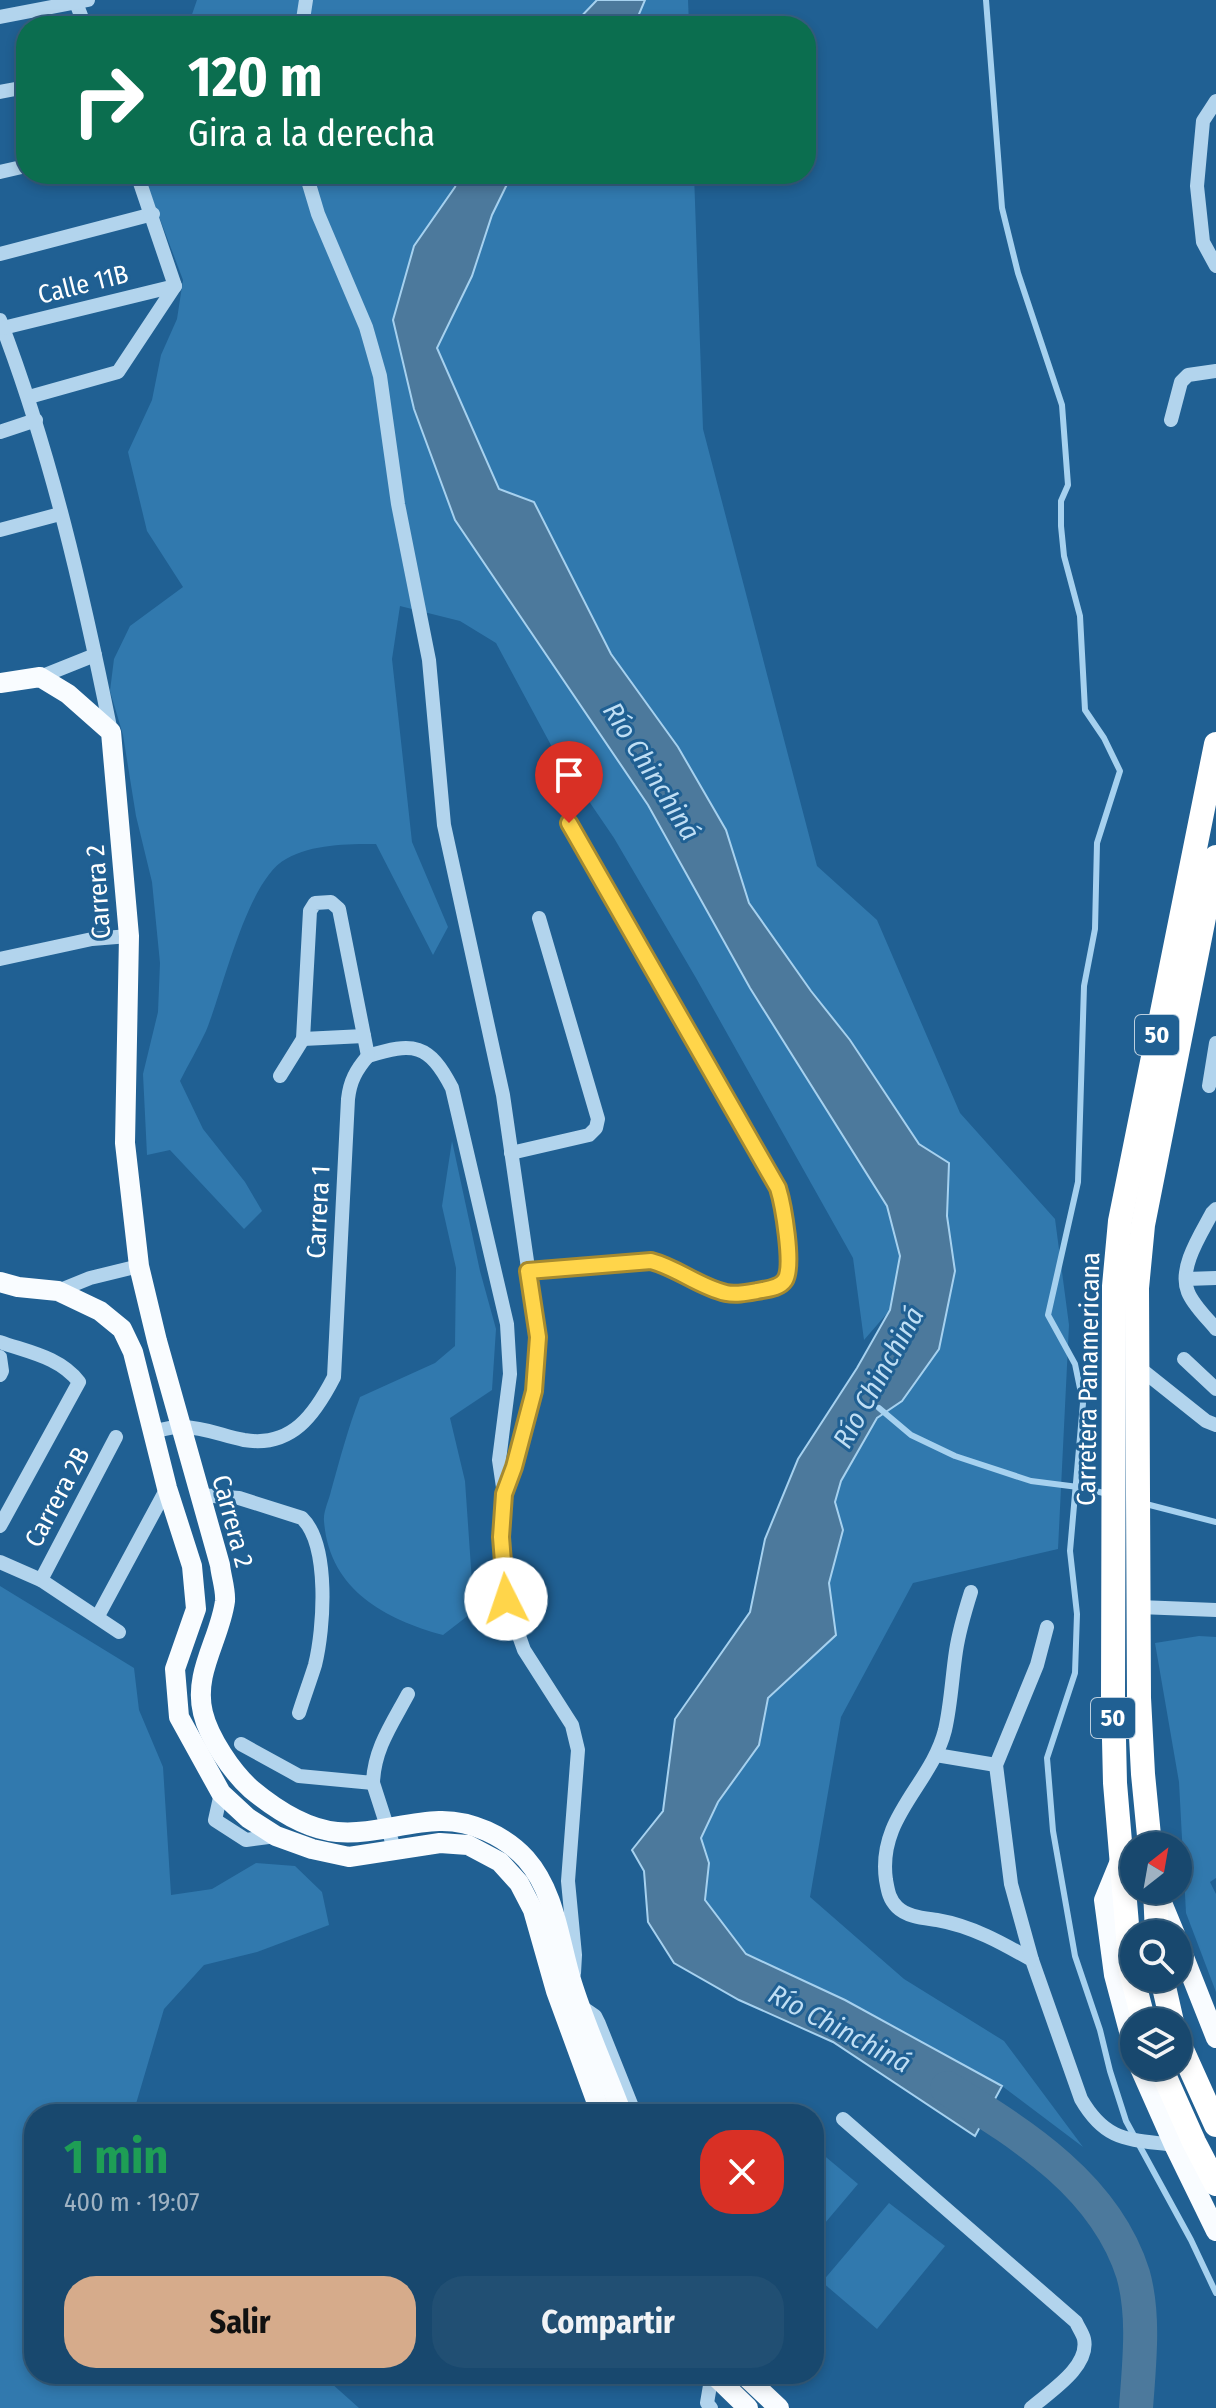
<!DOCTYPE html>
<html lang="es">
<head>
<meta charset="utf-8">
<style>
	body { margin:0; font-family:"Fira Sans Condensed",sans-serif; background:#214f73; color:#f1f3f6; height:100vh; display:flex; flex-direction:column; font-size:30px; white-space:nowrap }
	* { box-sizing:border-box; margin:0 }
	p { font-size:26px; color:#9fb2c2 }
	.icon { flex:none; width:44px; height:44px; fill:none; stroke:currentColor; stroke-width:2; stroke-linecap:round; stroke-linejoin:round }
	.map { position:relative; flex:1; overflow:hidden }
	.side { position:absolute; left:24px; top:2104px; width:800px; height:280px; display:flex; flex-direction:column; background:#18486e; border-radius:32px; box-shadow:0 4px 12px #0003,0 0 0 2px #366081 }
	.side>* { flex:none }
	.guide { position:absolute; left:16px; top:16px; width:800px; height:168px; border-radius:32px; box-shadow:0 4px 12px #0003,0 0 0 2px #366081; background:#0b6e4f; color:#fff; overflow:hidden }
	.needle { width:52px; rotate:31deg }
	.tools { position:absolute; left:1120px; top:1832px; display:grid; gap:16px }
	.tools a { display:grid; place-items:center; width:72px; height:72px; border-radius:50%; background:#18486e; box-shadow:0 4px 12px #0003,0 0 0 2px #366081; font-size:40px }
	.pin { position:absolute; display:grid; place-items:center; width:68px; height:68px; color:#fff; margin:-82px -34px; border-radius:50% 50% 50% 0; rotate:-45deg; box-shadow:0 0 8px #0007 }
	.pin .icon { rotate:45deg }
	.me { position:absolute; width:88px; margin:-44px; rotate:356deg; stroke-linejoin:round; filter:drop-shadow(0 0 6px #0008) }
	.turn { display:flex; align-items:center; gap:28px; height:168px; padding:0 40px; font-size:36px }
	.turn .icon { width:104px; height:104px; stroke-width:2.5 }
	.turn b { display:block; font-size:56px; line-height:68px }
	.round { display:grid; place-items:center; flex:none; width:84px; height:84px; border-radius:32px; background:#214f73 }
	.headline { display:flex; align-items:center; justify-content:space-between; height:136px; padding:0 40px }
	h1 { font-size:48px; font-weight:700; line-height:60px; color:#1e9e55 }
	.cta { display:flex; gap:16px; margin-top:auto; padding:16px 40px }
	.cta a { flex:1; height:92px; border-radius:32px; background:#d6ab8b; color:#111; font-size:32px; font-weight:700; line-height:92px; text-align:center }
	.cta a+a { background:#214f73; color:#f1f3f6 }
	.map>svg:first-child { display:block }
	.green { fill:#3179ae }
	.water { fill:#4c799c; stroke:#a6d1ef; stroke-width:2 }
	.lines { fill:none; stroke-linecap:round; stroke-linejoin:round }
	.stream { stroke:#a6d1ef; stroke-width:6 }
	.river { stroke:#4c799c; stroke-width:34 }
	.minor { stroke:#b2d4ed; stroke-width:14 }
	.major { stroke:#f9fcff; stroke-width:20 }
	.highway { stroke:#fff; stroke-width:24 }
	.route-casing { stroke:#a68a30; stroke-width:20 }
	.route { stroke:#ffd54a; stroke-width:14 }
	.labels { text-anchor:middle; stroke-width:6; stroke-linejoin:round; paint-order:stroke }
	.shield { fill:#206093; stroke:#bccfdf; stroke-width:2 }
	.shield-label { font-size:24px; font-weight:bold; fill:#fff }
	.street-label { font-size:26px; fill:#fff; stroke:#206093 }
	.water-label { font-size:28px; font-style:italic; fill:#bfdef4; stroke:#206093 }
</style>
</head>
<body>
<div class="map">
<svg width="1216" height="2408" viewBox="0 0 1216 2408">
	<rect width="100%" height="100%" fill="#206093"/>
	<g class="green">
		<path d="M 197,0 L 597,0 L 572,26 L 188,26 Z"/>
		<path d="M 645,0 L 688,0 L 689,26 L 634,26 Z"/>
		<path d="M 143,174 L 460,174 L 455,187 L 414,246 L 393,320 L 414,409 L 455,520 L 648,805 L 750,988 L 887,1206 L 900,1256 L 890,1310 L 864,1340 L 853,1258 L 696,978 L 614,838 L 552,747 L 496,643 L 460,621 L 400,606 L 392,659 L 412,842 L 448,927 L 433,955 L 376,844 C 346,844 313,844 286,859 C 247,880 223,990 206,1031 C 198,1048 188,1065 180,1081 L 203,1129 L 245,1182 L 262,1211 L 244,1229 L 170,1150 L 147,1155 L 143,1074 L 158,1012 L 160,963 L 152,882 L 136,816 L 123,735 L 110,691 L 114,659 L 130,626 L 183,587 L 147,531 L 128,452 L 152,400 L 161,355 L 177,319 L 183,280 Z"/>
		<path d="M 512,174 L 694,174 L 703,429 L 817,866 L 877,920 L 960,1113 L 1055,1219 L 1069,1325 L 1058,1549 L 913,1583 L 841,1717 L 810,1897 L 904,1979 L 1004,2041 L 1083,2147 L 1002,2086 L 845,2000 L 746,1954 L 705,1900 L 709,1863 L 701,1838 L 718,1802 L 759,1745 L 768,1698 L 836,1635 L 829,1583 L 843,1530 L 835,1502 L 841,1481 L 877,1418 L 902,1401 L 955,1271 L 947,1216 L 949,1164 L 919,1144 L 851,1040 L 811,991 L 749,903 L 726,829 L 678,747 L 611,654 L 534,502 L 499,489 L 437,348 L 472,276 L 492,215 Z"/>
		<path d="M 452,1141 L 480,1271 L 496,1329 L 492,1390 L 450,1418 L 465,1481 L 474,1611 L 443,1635 C 384,1619 329,1589 324,1521 C 323,1512 329,1500 331,1491 C 340,1459 348,1428 360,1397 L 435,1363 L 455,1346 L 456,1268 L 442,1206 Z"/>
		<path d="M 0,1586 L 134,1668 L 139,1710 L 163,1767 L 171,1895 L 212,1889 L 256,1863 L 295,1866 L 322,1892 L 329,1925 L 257,1952 L 204,1965 L 164,2009 L 133,2114 L 34,2114 L 34,2374 L 321,2374 L 359,2408 L 0,2408 Z"/>
		<path d="M 1199,1636 L 1216,1637 L 1216,1878 L 1210,1882 L 1216,1894 L 1216,1992 L 1186,1913 L 1179,1782 L 1155,1643 Z"/>
		<path d="M 814,2147 L 858,2184 L 814,2236 Z"/>
		<path d="M 889,2203 L 945,2246 L 877,2329 L 822,2282 Z"/>
	</g>
	<g class="water">
		<path d="M 597,0 L 645,0 L 634,26 L 572,26 Z"/>
		<path d="M 460,174 L 512,174 L 492,215 L 472,276 L 437,348 L 499,489 L 534,502 L 611,654 L 678,747 L 726,830 L 749,903 L 811,991 L 850,1040 L 919,1144 L 949,1163 L 947,1216 L 955,1271 L 939,1349 L 902,1401 L 877,1418 L 841,1481 L 835,1502 L 843,1530 L 829,1583 L 836,1635 L 768,1698 L 759,1745 L 718,1802 L 701,1838 L 709,1863 L 705,1900 L 746,1954 L 845,2000 L 1002,2086 L 975,2136 L 833,2042 L 739,2000 L 674,1963 L 648,1922 L 644,1871 L 632,1850 L 663,1811 L 675,1719 L 750,1612 L 765,1539 L 798,1459 L 857,1368 L 890,1310 L 900,1256 L 887,1206 L 750,988 L 648,805 L 455,520 L 414,409 L 393,320 L 414,246 L 455,187 Z"/>
	</g>
	<g class="lines">
		<g class="stream">
			<path d="M 986,0 L 1002,208 L 1018,273 L 1062,405 L 1068,485 L 1061,501 L 1061,526 L 1064,556 L 1080,616 L 1085,710 L 1104,738 L 1120,771 L 1097,843 L 1095,929 L 1084,986 L 1078,1182 L 1048,1315 L 1075,1364 L 1083,1403 L 1070,1551 L 1077,1614 L 1075,1673 L 1047,1758 L 1053,1831 L 1075,1956 L 1100,2030 L 1110,2071 L 1126,2121 L 1191,2240 L 1216,2293"/>
			<path d="M 879,1408 L 911,1435 L 955,1456 L 1031,1481 L 1078,1487 L 1108,1494"/>
			<path d="M 1142,1503 L 1216,1522"/>
		</g>
		<path class="river" d="M 947,2088 C 1021,2134 1105,2185 1133,2274 C 1145,2316 1139,2365 1136,2408"/>
		<g class="minor">
			<path d="M 75,0 L 85,26"/>
			<path d="M 0,17 L 88,0"/>
			<path d="M 302,26 L 306,0"/>
			<path d="M 0,92 L 26,87"/>
			<path d="M 1216,101 L 1203,121 L 1197,186 L 1203,242 L 1216,266"/>
			<path d="M 0,172 L 26,166"/>
			<path d="M 306,174 L 318,214 L 366,327 L 380,376 L 398,504 L 429,660 L 444,825 L 503,1095 L 538,1337 L 534,1391 L 514,1467 L 504,1494"/>
			<path d="M 0,254 L 153,214"/>
			<path d="M 0,320 C 51,453 83,593 111,732"/>
			<path d="M 3,328 L 175,286"/>
			<path d="M 29,397 L 118,372 L 175,286 L 137,174"/>
			<path d="M 1171,420 L 1181,382 L 1188,375 L 1216,371"/>
			<path d="M 0,432 L 36,420"/>
			<path d="M 0,530 L 60,514"/>
			<path d="M 40,677 L 95,655"/>
			<path d="M 0,959 L 92,939 L 129,936"/>
			<path d="M 303,1039 L 364,1036"/>
			<path d="M 368,1056 C 413,1042 429,1043 452,1088 L 507,1324 L 510,1374 L 499,1460 L 504,1494 L 501,1537 L 506,1599 L 524,1650 L 572,1725 L 578,1750 L 568,1881 L 575,1955 L 574,1973"/>
			<path d="M 280,1076 L 303,1039 L 310,911 L 315,903 L 331,902 L 339,909 L 368,1056"/>
			<path d="M 1209,1086 L 1216,1043"/>
			<path d="M 511,1153 L 589,1135 L 596,1128 L 598,1119 L 539,918"/>
			<path d="M 1216,1209 L 1212,1213 C 1201,1234 1178,1268 1188,1292 C 1193,1305 1207,1318 1216,1329"/>
			<path d="M 528,1271 L 651,1261 C 678,1268 714,1296 739,1294 C 747,1294 756,1291 764,1289 C 777,1287 783,1285 788,1273 L 785,1212 L 778,1188 L 569,823"/>
			<path d="M 1186,1279 L 1216,1278"/>
			<path d="M 58,1291 L 90,1278 L 139,1266"/>
			<path d="M 0,1342 C 28,1352 60,1357 79,1382 L 0,1526"/>
			<path d="M 0,1357 L 2,1371 L 0,1375"/>
			<path d="M 1184,1359 L 1216,1389"/>
			<path d="M 1137,1366 L 1206,1421 L 1216,1425"/>
			<path d="M 151,1432 C 161,1430 172,1426 182,1427 C 204,1427 223,1436 244,1440 C 292,1448 315,1414 334,1377 L 348,1099 C 350,1081 356,1070 368,1056"/>
			<path d="M 200,1495 L 239,1498 L 302,1518 C 330,1545 324,1629 315,1665 C 310,1681 304,1697 299,1713"/>
			<path d="M 0,1562 L 41,1580 L 119,1632"/>
			<path d="M 41,1580 L 116,1437"/>
			<path d="M 971,1592 C 965,1611 959,1631 956,1651 C 952,1677 951,1704 945,1730 C 931,1785 877,1817 886,1880 C 888,1891 889,1899 897,1907 C 907,1917 924,1918 937,1920 C 972,1926 1002,1943 1032,1960 L 1081,2099 C 1106,2142 1128,2139 1174,2145"/>
			<path d="M 1139,1607 L 1216,1610"/>
			<path d="M 98,1616 L 167,1488"/>
			<path d="M 241,1744 L 299,1776 L 373,1783 C 374,1749 392,1724 408,1694"/>
			<path d="M 936,1755 L 996,1765"/>
			<path d="M 373,1783 L 395,1851"/>
			<path d="M 221,1793 L 215,1820 L 246,1840 L 276,1836"/>
			<path d="M 1032,1960 L 1011,1884 L 996,1765 L 1037,1665 L 1047,1627"/>
			<path d="M 579,2005 L 595,2016 L 599,2024 L 635,2114"/>
			<path d="M 843,2119 L 1076,2322 C 1078,2327 1083,2334 1084,2339 C 1090,2367 1049,2392 1031,2408"/>
			<path d="M 711,2408 L 707,2403 L 712,2374"/>
		</g>
		<g class="major">
			<path d="M 0,683 L 40,677 L 68,694 L 111,732 L 129,936 L 125,1143 L 139,1266 L 157,1341 L 220,1565 C 221,1576 226,1590 225,1601 C 220,1639 193,1673 203,1713 C 209,1738 232,1772 251,1789 C 275,1809 305,1829 337,1832 C 372,1835 405,1822 439,1821 C 471,1820 505,1836 526,1859 C 556,1893 559,1942 572,1983 C 586,2028 606,2071 622,2114"/>
			<path d="M 0,1282 L 18,1287 L 58,1291 L 100,1311 L 122,1329 L 133,1352 L 167,1488 L 192,1566 L 196,1609 L 175,1669 L 179,1717 L 221,1793 L 248,1818 L 276,1836 L 312,1849 L 349,1857 L 440,1843 L 468,1845 L 500,1862 L 519,1883 L 533,1910 L 556,1991 L 601,2114"/>
			<path d="M 1120,1861 L 1104,1900 L 1114,1975 L 1134,2050"/>
			<path d="M 1158,1893 L 1175,1934"/>
			<path d="M 1178,1942 L 1216,2038"/>
			<path d="M 1139,2066 L 1174,2145 L 1216,2231"/>
			<path d="M 713,2374 L 748,2408"/>
			<path d="M 743,2374 L 779,2408"/>
		</g>
		<g class="highway">
			<path d="M 1150,1846 L 1143,1774 L 1139,1698 L 1137,1288 L 1143,1225 L 1216,857"/>
			<path d="M 1155,1890 L 1157,1934"/>
			<path d="M 1162,1978 L 1172,2022"/>
			<path d="M 1144,2022 L 1131,1972 L 1115,1783 L 1113,1696 L 1114,1286 L 1120,1221 L 1216,744"/>
			<path d="M 1178,2041 L 1216,2125"/>
			<path d="M 1160,2066 L 1194,2142 L 1216,2184"/>
		</g>
	</g>
	<g class="lines">
		<defs>
			<path id="route" d="M 506,1599 L 501,1537 L 504,1494 L 514,1467 L 534,1391 L 538,1337 L 528,1271 L 651,1261 C 678,1268 699,1287 726,1293 C 736,1295 746,1293 757,1291 C 766,1289 779,1289 785,1280 C 794,1266 783,1204 778,1188 L 569,823"/>
		</defs>
		<use href="#route" class="route-casing"/>
		<use href="#route" class="route"/>
	</g>
	<g class="labels">
		<g class="shield">
			<rect x="1135" y="1015" width="44" height="40" rx="6"/>
			<rect x="1091" y="1698" width="44" height="40" rx="6"/>
		</g>
		<g class="shield-label">
			<text x="1157" y="1043">50</text>
			<text x="1113" y="1726">50</text>
		</g>
		<g class="street-label">
			<text transform="translate(83 284) rotate(-14)" y="9">Calle 11B</text>
			<text transform="translate(98 892) rotate(-94)" y="9">Carrera 2</text>
			<text transform="translate(318 1212) rotate(-87)" y="9">Carrera 1</text>
			<text transform="translate(1088 1379) rotate(-89)" y="9">Carretera Panamericana</text>
			<text transform="translate(57 1497) rotate(-62)" y="9">Carrera 2B</text>
			<text transform="translate(233 1521) rotate(75)" y="9">Carrera 2</text>
		</g>
		<g class="water-label">
			<text transform="translate(652 771) rotate(58)" y="10">Río Chinchiná</text>
			<text transform="translate(878 1377) rotate(-61)" y="10">Río Chinchiná</text>
			<text transform="translate(840 2028) rotate(28)" y="10">Río Chinchiná</text>
		</g>
	</g>
</svg>
<div class="tools">
<a><svg class="needle" viewBox="-14 -14 28 28"><path d="M0-13l5 13h-10z" fill="#e53935"/><path d="M0 13l5-13h-10z" fill="#9fb2c2"/></svg></a>
<a><svg class="icon" aria-label="search" viewBox="0 0 24 24"><circle cx="10" cy="10" r="6"/><path d="M15 15l6 6"/></svg></a>
<a><svg class="icon" aria-label="layers" viewBox="0 0 24 24"><path d="M12 4l9 5-9 5-9-5zM3 14l9 5 9-5"/></svg></a>
</div>
<div class="pin" style="left:569px;top:823px;background:#d93025"><svg class="icon" aria-label="arrive" viewBox="0 0 24 24"><path d="M6 21V4h12l-3 4 3 4H6"/></svg></div>
<svg class="me" style="left:506px;top:1599px" viewBox="-20 -20 40 40"><circle r="19" fill="#fff"/><path d="M0-13L10 11 0 6-10 11z" fill="#ffd54a"/></svg>
<div class="guide">
<div class="turn"><svg class="icon" aria-label="right" viewBox="0 0 24 24"><path d="M7 20v-9h11M14 6l5 5-5 5"/></svg><div><b>120 m</b>Gira a la derecha</div></div>
</div>
<section class="side">
<div class="headline"><div><h1>1 min</h1><p>400 m · 19:07</p></div><a class="round" style="background:#d93025;color:#fff"><svg class="icon" aria-label="close" viewBox="0 0 24 24"><path d="M6 6l12 12M18 6L6 18"/></svg></a></div>
<div class="cta"><a>Salir</a><a>Compartir</a></div>
</section>
</div>
</body>
</html>
